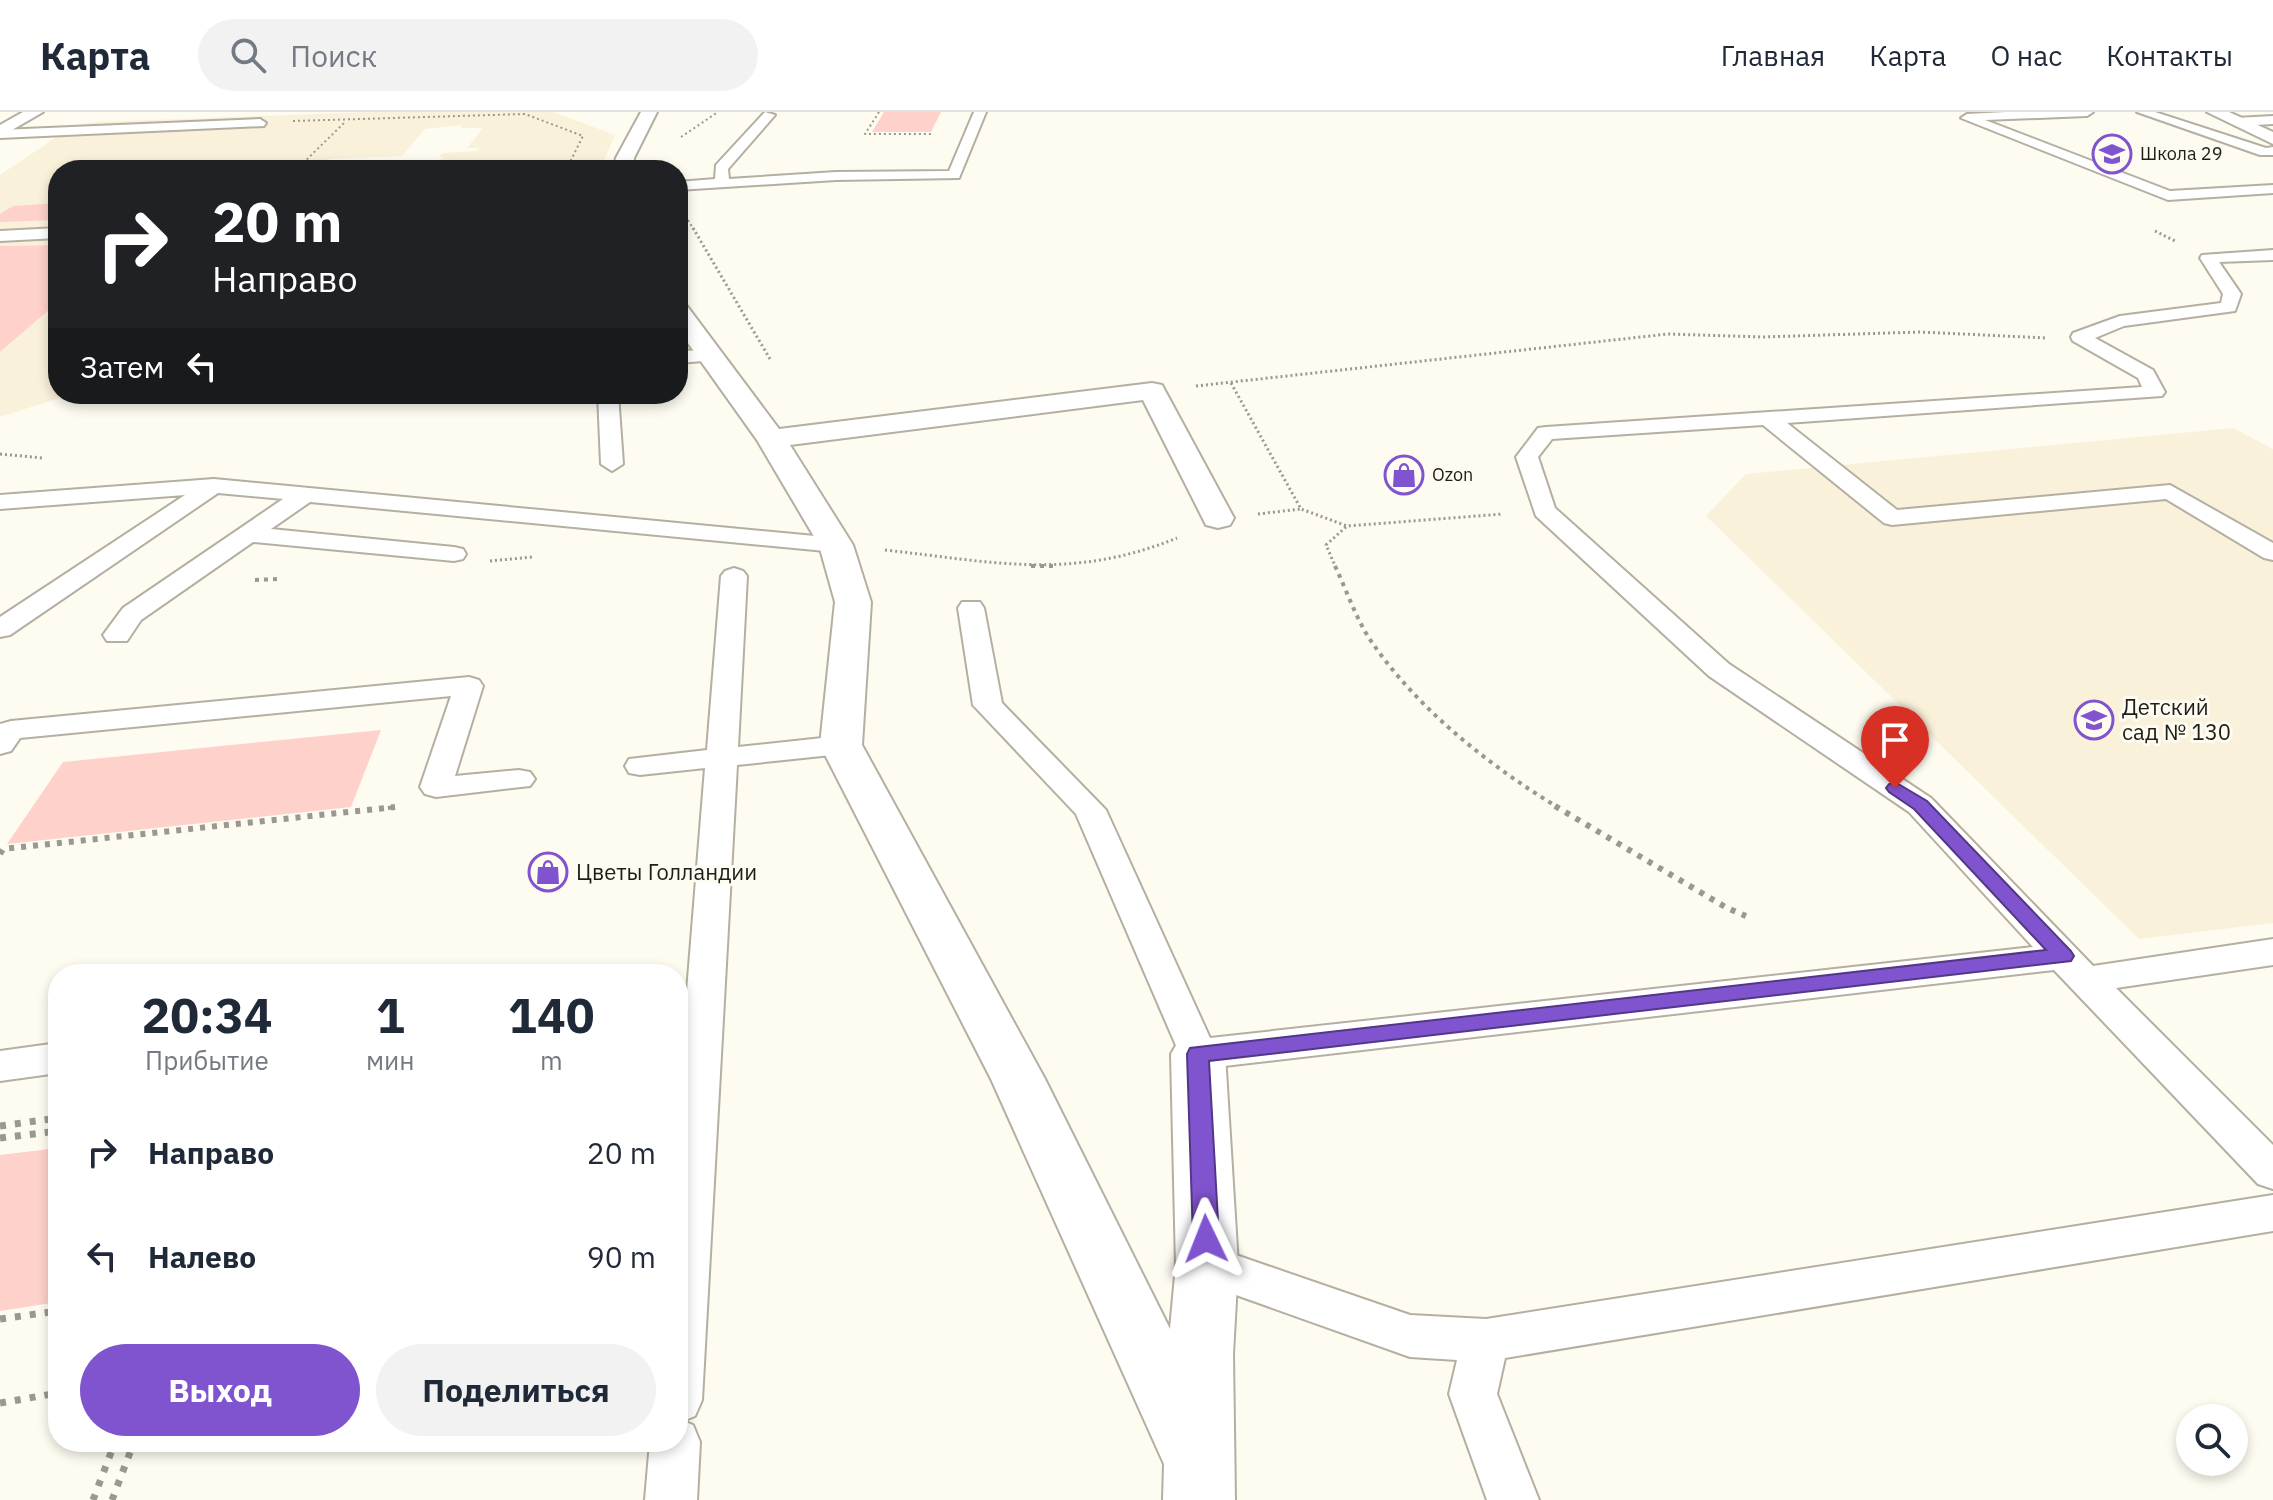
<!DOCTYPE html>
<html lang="ru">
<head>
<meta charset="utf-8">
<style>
	body { margin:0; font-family:"IBM Plex Sans",sans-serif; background:#f2f2f3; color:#1f2937; height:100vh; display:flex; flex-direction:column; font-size:30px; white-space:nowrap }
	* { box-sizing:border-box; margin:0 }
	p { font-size:26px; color:#747a83 }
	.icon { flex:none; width:44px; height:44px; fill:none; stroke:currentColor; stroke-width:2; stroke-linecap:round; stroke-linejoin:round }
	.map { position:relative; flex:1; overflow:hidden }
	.side { position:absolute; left:48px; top:852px; width:640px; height:488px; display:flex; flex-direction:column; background:#fff; border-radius:32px; box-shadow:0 4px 12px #0003 }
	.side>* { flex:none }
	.banner { position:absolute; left:48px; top:48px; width:640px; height:244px; border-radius:32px; box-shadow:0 4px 12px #0003; background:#202124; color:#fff; overflow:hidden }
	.tools { position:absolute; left:2176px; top:1292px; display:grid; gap:16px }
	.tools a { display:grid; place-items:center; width:72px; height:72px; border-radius:50%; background:#fff; box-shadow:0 4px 12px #0003; font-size:40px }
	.pin { position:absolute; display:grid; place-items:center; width:68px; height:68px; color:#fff; margin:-82px -34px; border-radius:50% 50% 50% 0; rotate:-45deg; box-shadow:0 0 8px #0007 }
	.pin .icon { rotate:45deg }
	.me { position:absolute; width:88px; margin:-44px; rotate:358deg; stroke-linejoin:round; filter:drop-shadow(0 0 6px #0008) }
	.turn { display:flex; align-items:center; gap:28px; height:168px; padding:0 32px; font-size:36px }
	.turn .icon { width:104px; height:104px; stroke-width:2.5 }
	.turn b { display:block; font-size:56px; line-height:68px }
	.then { display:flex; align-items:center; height:76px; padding:0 32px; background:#0003; gap:16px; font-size:30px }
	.eta { display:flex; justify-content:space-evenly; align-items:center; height:136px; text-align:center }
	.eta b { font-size:48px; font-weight:700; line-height:56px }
	.action { display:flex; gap:16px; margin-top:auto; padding:16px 32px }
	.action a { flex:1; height:92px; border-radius:48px; background:#8054ce; color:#fff; font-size:32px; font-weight:700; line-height:92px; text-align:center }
	.action a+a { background:#f2f2f3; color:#1f2937 }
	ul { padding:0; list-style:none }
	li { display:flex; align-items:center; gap:24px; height:104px; padding:0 32px }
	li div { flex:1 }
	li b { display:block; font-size:30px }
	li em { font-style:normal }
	header { display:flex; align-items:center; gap:48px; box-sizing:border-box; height:112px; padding:0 40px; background:#fff; border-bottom:2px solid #e0e1e3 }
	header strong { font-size:38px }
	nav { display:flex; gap:44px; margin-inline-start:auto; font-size:28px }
	.search { width:560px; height:72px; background:#f2f2f3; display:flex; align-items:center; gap:20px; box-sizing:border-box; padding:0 28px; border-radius:44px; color:#747a83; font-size:30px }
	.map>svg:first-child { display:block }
	.built { fill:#faf1da }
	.green { fill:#fed1ca }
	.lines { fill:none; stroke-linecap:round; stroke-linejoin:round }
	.lane-casing { stroke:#b5afa1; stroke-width:4 }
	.street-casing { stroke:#b5afa1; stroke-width:4 }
	.path-far4 { stroke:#9a9890; stroke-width:2; stroke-dasharray:2 3; stroke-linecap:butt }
	.path-far3 { stroke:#9a9890; stroke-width:3; stroke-dasharray:2 3; stroke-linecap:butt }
	.path-far2 { stroke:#9a9890; stroke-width:4; stroke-dasharray:4 5; stroke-linecap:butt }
	.path-far1 { stroke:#9a9890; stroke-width:6; stroke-dasharray:5 7; stroke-linecap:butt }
	.path { stroke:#9a9890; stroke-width:7; stroke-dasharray:6 9; stroke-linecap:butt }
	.lane { fill:#fff; fill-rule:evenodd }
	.street { fill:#fff; fill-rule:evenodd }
	.route { fill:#8054ce; stroke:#533786; stroke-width:2 }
	.labels { text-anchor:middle; stroke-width:6; stroke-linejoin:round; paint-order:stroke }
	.far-poi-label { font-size:18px; fill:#1f1d18; stroke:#fefbf1; text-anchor:start }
	.poi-label { font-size:22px; fill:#1f1d18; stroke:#fefbf1; text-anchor:start }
</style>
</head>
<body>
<header>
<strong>Карта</strong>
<div class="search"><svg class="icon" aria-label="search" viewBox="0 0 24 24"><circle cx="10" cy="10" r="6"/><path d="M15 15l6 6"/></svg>Поиск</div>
<nav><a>Главная</a><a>Карта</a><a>О нас</a><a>Контакты</a></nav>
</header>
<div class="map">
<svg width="2273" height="1388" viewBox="0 0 2273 1388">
	<rect width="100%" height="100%" fill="#fefbf1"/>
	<g class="built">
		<path d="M 373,0 L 553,0 L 615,23 L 600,58 L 429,58 L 443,45 L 439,45 L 442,41 L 477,39 L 479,36 L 467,36 L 483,16 L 461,16 L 462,13 L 425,17 L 402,44 L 330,47 L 319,58 L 58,58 L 58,133 L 0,134 L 0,63 L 73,14 L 95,10 Z"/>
		<path d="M 58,190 L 58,282 L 72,282 L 0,305 L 0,240 Z"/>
		<path d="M 2233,316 L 2273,337 L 2273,811 L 2139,827 L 1706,404 L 1746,362 Z"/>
	</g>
	<g class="green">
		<path d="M 884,0 L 941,0 L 931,20 L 872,20 Z"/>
		<path d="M 58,91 L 58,108 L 0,110 L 0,102 L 13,94 Z"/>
		<path d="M 58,133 L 58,190 L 0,240 L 0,134 Z"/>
		<path d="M 381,618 L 351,695 L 7,732 L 63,650 Z"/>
		<path d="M 58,1036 L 58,1190 L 0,1199 L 0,1043 Z"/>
	</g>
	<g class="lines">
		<defs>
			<g id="lane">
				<path d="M 765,0 L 775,3 L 728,57 L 729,67 L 836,60 L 949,59 L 974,0 L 986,0 L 959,66 L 836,68 L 678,78 L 678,70 L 715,67 L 716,53 Z"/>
				<path d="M 2006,0 L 2093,0 L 2087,4 L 1985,8 L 2170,79 L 2273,73 L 2273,81 L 2168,88 L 1961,6 L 1967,2 Z"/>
				<path d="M 2137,0 L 2155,0 L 2266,36 L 2273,35 L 2273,43 L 2260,43 Z"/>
				<path d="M 2273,4 L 2273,12 L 2236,14 L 2230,10 L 2236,6 Z"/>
				<path d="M 260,7 L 266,11 L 264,14 L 0,26 L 0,18 Z"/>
				<path d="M 58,116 L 58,126 L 0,129 L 0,119 Z"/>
				<path d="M 2273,138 L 2273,148 L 2219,150 L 2241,182 L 2235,199 L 2124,214 L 2095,226 L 2153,258 L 2165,280 L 2162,284 L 1787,311 L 1897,398 L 2170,373 L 2273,431 L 2273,448 L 2264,446 L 2166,387 L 1892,413 L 1884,411 L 1763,313 L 1552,327 L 1538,345 L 1555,396 L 1729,552 L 1931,686 L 2093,854 L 2273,827 L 2273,853 L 2116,876 L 2273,1033 L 2273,1077 L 2258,1072 L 2054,858 L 1198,957 L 1184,952 L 1076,702 L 973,593 L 958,496 L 962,490 L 980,490 L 984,496 L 1002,591 L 1106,698 L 1210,926 L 2033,835 L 1909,700 L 1709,564 L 1536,404 L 1516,345 L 1538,316 L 1546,315 L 2142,275 L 2138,266 L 2073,229 L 2071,225 L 2073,221 L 2120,204 L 2221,191 L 2223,182 L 2200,146 L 2202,143 Z"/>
				<path d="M 710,238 L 720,244 L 717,248 L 678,251 L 678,239 Z"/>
				<path d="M 598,282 L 618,282 L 623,352 L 612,359 L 601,352 Z"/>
				<path d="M 214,367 L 836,426 L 845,428 L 848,433 L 845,438 L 836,440 L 310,390 L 271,417 L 454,435 L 463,437 L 466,442 L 463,447 L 454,449 L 253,430 L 141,508 L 127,529 L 107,529 L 103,523 L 123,496 L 283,387 L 218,381 L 10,523 L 0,525 L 0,505 L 185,383 L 0,397 L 0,383 Z"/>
				<path d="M 734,456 L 743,459 L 747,464 L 738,635 L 841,624 L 852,627 L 856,633 L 852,639 L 841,642 L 737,653 L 702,1288 L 695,1304 L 683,1309 L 693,1313 L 700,1330 L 697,1388 L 645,1388 L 650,1330 L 678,1330 L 678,991 L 705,656 L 640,663 L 629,661 L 625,654 L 629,647 L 707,638 L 721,464 L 725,459 Z"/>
				<path d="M 469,565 L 479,568 L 483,574 L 455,664 L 519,658 L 530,660 L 535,667 L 530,674 L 436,685 L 425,682 L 420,675 L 451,584 L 20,626 L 11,639 L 0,642 L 0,612 L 11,609 Z"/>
				<path d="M 58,931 L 58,961 L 0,969 L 0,939 Z"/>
				<path d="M 2273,1083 L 2273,1119 L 1505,1246 L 1497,1282 L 1539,1388 L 1487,1388 L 1449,1282 L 1457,1248 L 1410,1245 L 1191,1167 L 1184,1153 L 1191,1139 L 1207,1133 L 1410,1203 L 1486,1207 Z"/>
			</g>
			<g id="street">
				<path d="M 23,0 L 43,0 L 0,25 L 0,13 Z"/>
				<path d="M 641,0 L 657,0 L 634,46 L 633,58 L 613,58 L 616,46 Z"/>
				<path d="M 2207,0 L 2229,0 L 2273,20 L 2273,32 Z"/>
				<path d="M 678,192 L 687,194 L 779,317 L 1152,271 L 1162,273 L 1234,406 L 1230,413 L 1218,416 L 1206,413 L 1143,288 L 790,333 L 853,433 L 871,490 L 862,633 L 1045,967 L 1170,1217 L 1176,1153 L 1171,942 L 1179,928 L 1198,922 L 1217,928 L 1225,942 L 1238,1153 L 1233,1242 L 1235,1388 L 1163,1388 L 1164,1352 L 991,967 L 820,633 L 835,490 L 819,433 L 757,328 L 678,217 Z"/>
			</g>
		</defs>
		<use href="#lane" class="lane-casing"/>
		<use href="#street" class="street-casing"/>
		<g class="path-far4">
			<path d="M 879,0 L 865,22 L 934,22"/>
			<path d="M 293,9 L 525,2 L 583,24 L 566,58"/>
			<path d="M 681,25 L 718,0"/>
			<path d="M 296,58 L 346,9"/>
			<path d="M 688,108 L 694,118"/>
		</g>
		<g class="path-far3">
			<path d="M 693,116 L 770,247"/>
			<path d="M 2155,119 L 2175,129"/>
			<path d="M 1231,271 L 1301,397 L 1347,414 L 1503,402"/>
			<path d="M 1196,274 L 1668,222 L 1763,225 L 1920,220 L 2047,226"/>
			<path d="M 0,342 L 43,346"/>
			<path d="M 1258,402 L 1301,397"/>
			<path d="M 885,438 C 994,450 1071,469 1177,426"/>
			<path d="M 490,449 L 532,445"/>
			<path d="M 1336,456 L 1326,433 L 1347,414"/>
		</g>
		<g class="path-far2">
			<path d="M 1031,454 L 1055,454"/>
			<path d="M 1335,454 C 1346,477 1355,504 1369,526 C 1415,595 1488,653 1559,696"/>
			<path d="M 255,468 L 277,467"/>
			<path d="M 388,696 L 395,695"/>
		</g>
		<g class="path-far1">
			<path d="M 1555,694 L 1727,796 L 1746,804"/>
			<path d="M 0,742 L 3,737 L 395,695"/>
		</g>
		<g class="path">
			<path d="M 0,1014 L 58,1006"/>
			<path d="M 0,1026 L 58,1019"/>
			<path d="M 0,1207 L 58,1199"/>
			<path d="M 0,1291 L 58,1281"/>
			<path d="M 93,1388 L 115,1330"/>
			<path d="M 112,1388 L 134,1330"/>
		</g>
		<use href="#lane" class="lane"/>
		<use href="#street" class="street"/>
	</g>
	<path class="route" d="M 1895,670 L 1927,689 L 2071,839 L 2074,844 L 2071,849 L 1209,949 L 1219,1127 L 1215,1134 L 1206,1137 L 1197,1134 L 1193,1127 L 1187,942 L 1190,936 L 2046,838 L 1914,697 L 1889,680 L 1886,676 L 1889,672 Z"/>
	<defs>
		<symbol id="school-ring" viewBox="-11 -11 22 22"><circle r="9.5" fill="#fefbf1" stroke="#8054ce" stroke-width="1.5"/><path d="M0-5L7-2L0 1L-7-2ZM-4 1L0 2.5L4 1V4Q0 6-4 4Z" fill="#8054ce"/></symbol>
		<symbol id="shop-ring" viewBox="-11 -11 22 22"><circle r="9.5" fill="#fefbf1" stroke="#8054ce" stroke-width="1.5"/><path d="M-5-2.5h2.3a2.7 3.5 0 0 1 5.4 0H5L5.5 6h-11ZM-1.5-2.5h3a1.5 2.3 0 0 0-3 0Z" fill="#8054ce"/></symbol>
	</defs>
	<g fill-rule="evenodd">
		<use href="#school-ring" x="2090" y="20" width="44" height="44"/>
		<use href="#shop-ring" x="1382" y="341" width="44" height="44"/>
		<use href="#school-ring" x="2072" y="586" width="44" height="44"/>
		<use href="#shop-ring" x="526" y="738" width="44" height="44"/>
	</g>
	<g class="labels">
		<g class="far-poi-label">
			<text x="2140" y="48">Школа 29</text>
			<text x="1432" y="369">Ozon</text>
		</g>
		<g class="poi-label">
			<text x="2122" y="603">Детский<tspan x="2122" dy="25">сад № 130</tspan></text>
			<text x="576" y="768">Цветы Голландии</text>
		</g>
	</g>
</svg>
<div class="tools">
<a><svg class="icon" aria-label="search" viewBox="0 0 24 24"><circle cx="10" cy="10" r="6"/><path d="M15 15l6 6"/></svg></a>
</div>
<div class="pin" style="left:1895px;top:676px;background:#d93025"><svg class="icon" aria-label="arrive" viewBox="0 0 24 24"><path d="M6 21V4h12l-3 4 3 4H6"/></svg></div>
<svg class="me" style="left:1206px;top:1127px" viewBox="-20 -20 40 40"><path d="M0-17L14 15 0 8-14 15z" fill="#8054ce" stroke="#fff" stroke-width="4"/></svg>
<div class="banner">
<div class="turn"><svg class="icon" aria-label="right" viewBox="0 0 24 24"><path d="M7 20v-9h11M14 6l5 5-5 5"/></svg><div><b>20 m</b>Направо</div></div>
<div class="then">Затем<svg class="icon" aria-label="left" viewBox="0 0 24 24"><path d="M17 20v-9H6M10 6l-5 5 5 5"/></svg></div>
</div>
<section class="side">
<div class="eta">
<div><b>20:34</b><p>Прибытие</p></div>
<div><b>1</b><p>мин</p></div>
<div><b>140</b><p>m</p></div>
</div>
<ul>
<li><svg class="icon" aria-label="right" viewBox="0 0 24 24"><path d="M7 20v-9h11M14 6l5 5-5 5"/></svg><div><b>Направо</b></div><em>20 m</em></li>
<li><svg class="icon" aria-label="left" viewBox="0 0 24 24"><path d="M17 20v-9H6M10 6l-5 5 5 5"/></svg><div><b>Налево</b></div><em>90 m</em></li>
</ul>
<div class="action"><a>Выход</a><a>Поделиться</a></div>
</section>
</div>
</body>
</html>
